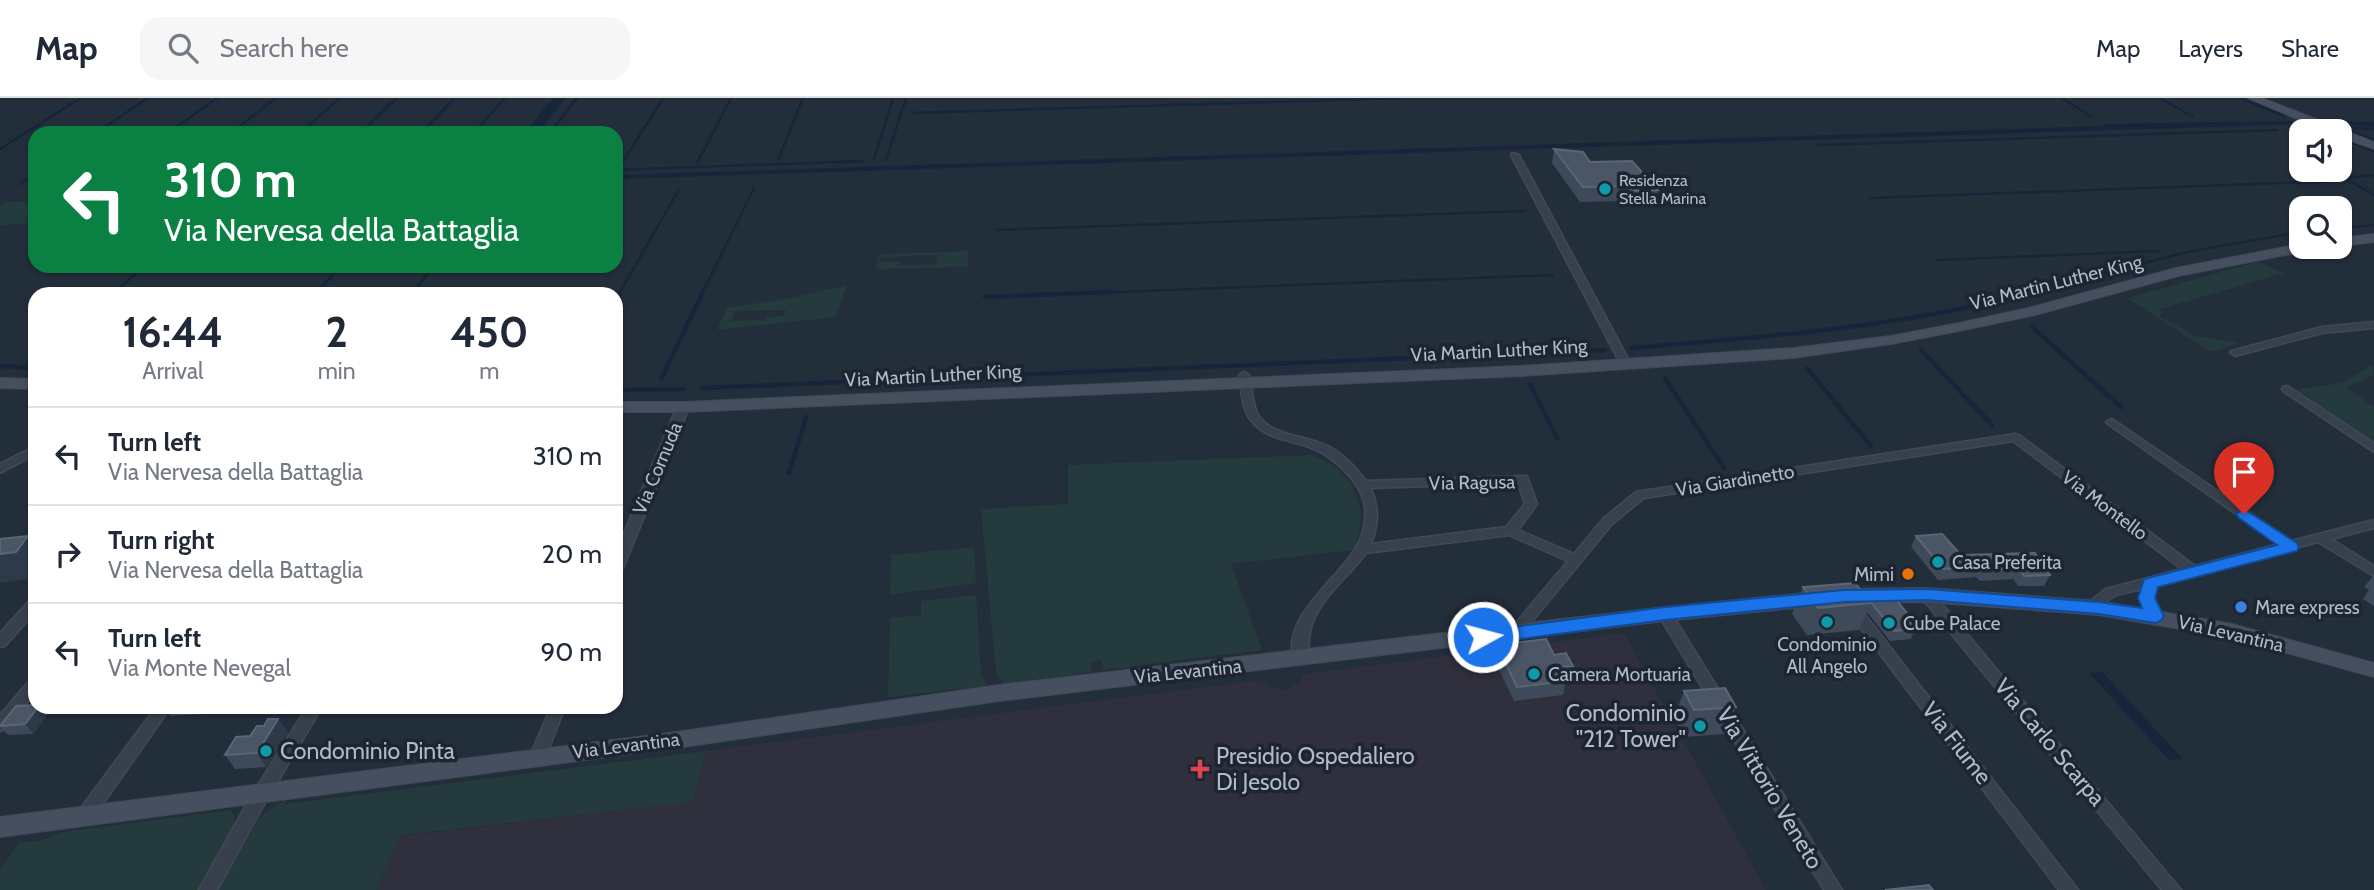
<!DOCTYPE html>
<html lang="en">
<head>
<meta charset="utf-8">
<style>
	body { margin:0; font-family:Cabin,sans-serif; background:#f6f6f7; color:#1f2937; height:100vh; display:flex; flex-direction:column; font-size:26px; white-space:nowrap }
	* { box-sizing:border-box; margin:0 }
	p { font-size:23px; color:#747a83 }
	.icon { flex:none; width:38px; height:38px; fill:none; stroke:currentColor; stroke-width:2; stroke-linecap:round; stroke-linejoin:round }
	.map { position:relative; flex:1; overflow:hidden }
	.panel { position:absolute; left:28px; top:189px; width:595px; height:427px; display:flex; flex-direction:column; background:#fff; border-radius:21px; box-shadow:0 2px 5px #0004 }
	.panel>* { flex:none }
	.guide { position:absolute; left:28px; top:28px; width:595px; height:147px; border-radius:21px; box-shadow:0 2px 5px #0004; background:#0b8043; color:#fff; overflow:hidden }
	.controls { position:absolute; left:2289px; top:21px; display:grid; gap:14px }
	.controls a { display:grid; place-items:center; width:63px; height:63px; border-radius:14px; background:#fff; box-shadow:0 2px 5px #0004; font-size:35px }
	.pin { position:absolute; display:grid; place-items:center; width:60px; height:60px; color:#fff; margin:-72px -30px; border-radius:50% 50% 50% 0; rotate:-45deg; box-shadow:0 0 7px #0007 }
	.pin .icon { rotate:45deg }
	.me { position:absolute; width:77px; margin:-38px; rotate:83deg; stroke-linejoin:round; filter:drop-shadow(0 0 5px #0008) }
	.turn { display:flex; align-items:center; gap:24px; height:147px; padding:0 21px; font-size:32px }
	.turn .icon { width:91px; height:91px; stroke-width:2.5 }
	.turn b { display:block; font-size:49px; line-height:60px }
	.eta { display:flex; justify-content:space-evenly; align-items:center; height:119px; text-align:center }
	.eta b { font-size:42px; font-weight:700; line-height:49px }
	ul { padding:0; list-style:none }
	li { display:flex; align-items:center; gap:21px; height:98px; padding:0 21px; border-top:2px solid #e0e1e3 }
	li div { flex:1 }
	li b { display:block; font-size:26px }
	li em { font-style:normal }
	header { display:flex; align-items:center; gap:42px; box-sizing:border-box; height:98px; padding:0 35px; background:#fff; border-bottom:2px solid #e0e1e3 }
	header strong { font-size:33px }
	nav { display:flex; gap:38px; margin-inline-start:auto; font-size:24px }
	.search { width:490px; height:63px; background:#f6f6f7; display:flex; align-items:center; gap:18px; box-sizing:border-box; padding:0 24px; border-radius:21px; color:#747a83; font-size:26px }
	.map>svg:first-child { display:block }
	.medical { fill:#302f3d }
	.green { fill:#253a3d; fill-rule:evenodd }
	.water { fill:#162539 }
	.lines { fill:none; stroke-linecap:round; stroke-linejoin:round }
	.stream-far1 { stroke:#162539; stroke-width:2.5 }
	.stream { stroke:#162539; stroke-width:4.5 }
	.street-casing { stroke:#404955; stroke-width:3 }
	.secondary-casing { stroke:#404955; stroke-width:2 }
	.street { fill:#37404c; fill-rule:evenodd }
	.secondary { fill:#454f5f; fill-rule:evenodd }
	.wall { fill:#3e4a5a }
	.shaded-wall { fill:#2e3a49 }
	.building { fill:#4a5666; stroke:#5a6675; stroke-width:2 }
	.route { fill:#1a73e8; stroke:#114b97; stroke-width:2 }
	.culture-dot { fill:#0f9aa8; stroke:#1c2531; stroke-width:2.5 }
	.food-dot { fill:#e8710a; stroke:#1c2531; stroke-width:2.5 }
	.shop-dot { fill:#3f7fe0; stroke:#1c2531; stroke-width:2.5 }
	.health-dot { fill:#e0444e; stroke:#1c2531; stroke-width:2.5 }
	.labels { text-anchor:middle; stroke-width:7; stroke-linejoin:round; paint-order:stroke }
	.far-poi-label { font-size:16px; fill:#b2bac7; stroke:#1c2531; text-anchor:start }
	.street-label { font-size:19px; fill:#b2bac7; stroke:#1c2531 }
	.poi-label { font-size:19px; fill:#b2bac7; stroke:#1c2531; text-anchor:start }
	.near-poi-label { font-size:23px; fill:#b2bac7; stroke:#1c2531; text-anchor:start }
	.near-street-label { font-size:23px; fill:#b2bac7; stroke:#1c2531 }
</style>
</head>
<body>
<header>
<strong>Map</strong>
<div class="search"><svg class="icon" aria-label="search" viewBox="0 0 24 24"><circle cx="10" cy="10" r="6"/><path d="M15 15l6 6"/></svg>Search here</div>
<nav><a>Map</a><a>Layers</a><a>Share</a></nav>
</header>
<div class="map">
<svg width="2374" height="792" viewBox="0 0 2374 792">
	<rect width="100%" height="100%" fill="#232e3b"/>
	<path class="medical" d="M 1624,535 L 1766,792 L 377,792 L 400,738 L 693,704 L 705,653 L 1259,582 L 1273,590 L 1285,592 L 1300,584 L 1303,576 Z"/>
	<g class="green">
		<path d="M 35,103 L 35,125 L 0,127 L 0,108 L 5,104 Z"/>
		<path d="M 969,153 L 967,169 L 876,171 L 879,156 ZM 938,157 L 936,166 L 901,167 L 901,164 L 879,164 L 880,159 Z"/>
		<path d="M 2258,164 L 2284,175 L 2160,211 L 2162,216 L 2159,218 L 2195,238 L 2240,245 L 2211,254 L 2127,200 Z"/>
		<path d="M 847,187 L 836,219 L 717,232 L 727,210 L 800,198 ZM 786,212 L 784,218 L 766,219 L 765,222 L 731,223 L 735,213 Z"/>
		<path d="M 2372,267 L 2374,277 L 2347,290 L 2374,309 L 2374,343 L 2296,292 L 2342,285 Z"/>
		<path d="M 1311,357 C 1353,369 1373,413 1353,452 L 1231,466 L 1262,552 L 1104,572 L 1101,562 L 1091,564 L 1091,574 L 1003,586 L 996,574 L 981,411 L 1068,406 L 1068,367 Z"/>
		<path d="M 974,449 L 976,485 L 890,497 L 891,457 Z"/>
		<path d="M 976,497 L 981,577 L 987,588 L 888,599 L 890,520 L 921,517 L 921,503 Z"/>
		<path d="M 705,653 L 693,704 L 401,737 L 377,792 L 218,792 L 261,717 L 287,701 L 286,706 Z"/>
		<path d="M 230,712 L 235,718 L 234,727 L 198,792 L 0,792 L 0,772 L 20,744 L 41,743 L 64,734 Z"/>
	</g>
	<g class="water">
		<path d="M 553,0 L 566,0 L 538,35 L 524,35 Z"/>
		<path d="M 2290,23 L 2374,24 L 2374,28 L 2301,26 L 616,81 L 616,77 L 2102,28 L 2104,26 Z"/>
		<path d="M 2102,574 L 2183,661 L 2169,662 L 2089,575 Z"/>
	</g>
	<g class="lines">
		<g class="stream-far1">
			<path d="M 2062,0 L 2090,18"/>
			<path d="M 2160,0 L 2193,19"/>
			<path d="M 2240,0 L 2285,18"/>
			<path d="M 912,15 L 1405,0"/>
			<path d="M 2314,29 L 2324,33"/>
			<path d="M 2350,30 L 2374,31"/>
			<path d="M 2352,34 L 2374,42"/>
			<path d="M 96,35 L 148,0"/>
			<path d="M 168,35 L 217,0"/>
			<path d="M 231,35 L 276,0"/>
			<path d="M 300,35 L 340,0"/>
			<path d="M 360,35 L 397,0"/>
			<path d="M 421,35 L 455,0"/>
			<path d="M 474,35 L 505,0"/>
			<path d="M 550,35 L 577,0"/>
			<path d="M 2340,39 L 2374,53"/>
			<path d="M 1817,47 L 2277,32"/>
			<path d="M 0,51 L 81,0"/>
			<path d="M 874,61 L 893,0"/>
			<path d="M 778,62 L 803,0"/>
			<path d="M 886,62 L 906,0"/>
			<path d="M 697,65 L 731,0"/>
			<path d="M 621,67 L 663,0"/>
			<path d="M 616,72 L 862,63"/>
			<path d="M 2374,77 L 2344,80 L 2374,97"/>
			<path d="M 20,86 L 35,76"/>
			<path d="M 1870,100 L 2339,83"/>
			<path d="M 2340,130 L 2374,127"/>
			<path d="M 996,132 L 1523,113"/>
			<path d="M 1938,162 L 2159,153"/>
			<path d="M 112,196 L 145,168"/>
			<path d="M 315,196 L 341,168"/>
			<path d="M 412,196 L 434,168"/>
			<path d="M 619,196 L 678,93"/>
			<path d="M 702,196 L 754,90"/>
			<path d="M 1066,196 L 1553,177"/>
			<path d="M 2027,196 L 2187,154 L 2301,134"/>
		</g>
		<g class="stream">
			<path d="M 112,196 L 114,194"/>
			<path d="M 985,199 L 1111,194"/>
			<path d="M 616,201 L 620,194"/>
			<path d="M 2032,229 L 2121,309"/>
			<path d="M 1631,250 C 1766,239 1902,229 2034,194"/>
			<path d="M 1921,252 L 1992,327"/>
			<path d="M 0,268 L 35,270"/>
			<path d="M 1807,270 L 1871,348"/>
			<path d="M 1665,280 L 1724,370"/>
			<path d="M 661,281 L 703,194"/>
			<path d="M 1530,286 L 1557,340"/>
			<path d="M 702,290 L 1605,252"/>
			<path d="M 616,292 L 684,291"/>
			<path d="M 789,375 L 806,319"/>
		</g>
		<defs>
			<g id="street">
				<path d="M 1512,55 L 1519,57 L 1627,259 L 1626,261 L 1618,261 L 1617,259 L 1511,57 Z"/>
				<path d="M 2374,224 L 2374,230 L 2322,235 L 2235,258 L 2230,255 L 2231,253 L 2322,229 Z"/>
				<path d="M 1244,274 L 1249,277 C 1252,289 1252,303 1257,315 C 1269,338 1304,337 1325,347 C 1342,354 1355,369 1366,383 L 1527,378 L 1537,406 L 1518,432 L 1574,456 L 1604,420 L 1636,394 L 2015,336 L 2019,337 L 2195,468 L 2279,446 L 2108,326 L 2106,324 L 2112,321 L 2291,443 L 2374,422 L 2374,430 L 2331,441 L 2374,468 L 2374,478 L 2318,444 L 2156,487 L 2153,500 L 2162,518 L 2160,521 L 2150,521 L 2139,500 L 2142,491 L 2116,497 L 2107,503 L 2104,513 L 2094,513 L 2092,510 L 2093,501 L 2106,491 L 2182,471 L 2013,343 L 1644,400 L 1612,426 L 1520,538 L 1510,538 L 1508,535 L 1510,532 L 1568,463 L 1509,437 L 1366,455 C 1350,477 1325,496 1314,521 C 1306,538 1311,551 1305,565 L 1295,565 C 1277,523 1337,482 1355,451 C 1363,439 1366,424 1365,410 C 1364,399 1358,389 1352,381 C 1340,367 1327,355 1309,349 C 1292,343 1269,341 1255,327 C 1241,314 1242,294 1239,277 ZM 1518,385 L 1525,406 L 1506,429 L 1371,446 C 1378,427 1380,409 1370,390 Z"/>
				<path d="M 2287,288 L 2374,345 L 2374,354 L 2283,293 L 2282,291 L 2283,289 Z"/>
				<path d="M 683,306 L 689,309 L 623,470 L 616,474 L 616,454 L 677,309 Z"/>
				<path d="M 35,348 L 35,357 L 0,375 L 0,366 Z"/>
				<path d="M 1927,492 L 1932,494 L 2181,792 L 2162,792 L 1922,500 L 1920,497 L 1922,494 Z"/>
				<path d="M 35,500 L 35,514 L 5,548 L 0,549 L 0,535 L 30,502 Z"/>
				<path d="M 1854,507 L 1859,509 L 2078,792 L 2059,792 L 1849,515 L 1847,512 L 1849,509 Z"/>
				<path d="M 1665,511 L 1670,513 L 1842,792 L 1824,792 L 1658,516 L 1660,513 Z"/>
				<path d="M 35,581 L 35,596 L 5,631 L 0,633 L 0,617 L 30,582 Z"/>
				<path d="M 156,609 L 171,609 L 90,724 L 84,726 L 78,724 L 76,719 L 78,714 Z"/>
				<path d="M 307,609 L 322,609 L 262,710 L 217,792 L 199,792 L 250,700 Z"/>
				<path d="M 551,609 L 565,609 L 546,658 L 543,662 L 538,664 L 533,662 L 530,658 Z"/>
			</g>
			<g id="secondary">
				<path d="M 2248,0 L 2262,0 L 2374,44 L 2374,51 L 2340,39 L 2340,33 L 2326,33 Z"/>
				<path d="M 2374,136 L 2374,144 L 2340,148 L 2340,140 Z"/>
				<path d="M 2301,146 L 2301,149 L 2313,149 L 2306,153 L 2178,178 L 2035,217 L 1959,233 L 1891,246 L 1793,260 L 1521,278 L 683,314 L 616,314 L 616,304 L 683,304 L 1521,268 L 1793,250 L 1891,238 L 1959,225 L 2028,210 L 2176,170 Z"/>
				<path d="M 0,280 L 35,281 L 35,291 L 0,290 Z"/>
				<path d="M 1927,490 L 2099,503 L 2232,526 L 2374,565 L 2374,579 L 2232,540 L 2099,517 L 1927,504 L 1844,505 L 1665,523 L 999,603 L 669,651 L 0,739 L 0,719 L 669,635 L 999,587 L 1665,509 L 1844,491 Z"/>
			</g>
		</defs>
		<use href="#street" class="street-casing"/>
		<use href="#secondary" class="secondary-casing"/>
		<use href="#street" class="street"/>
		<use href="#secondary" class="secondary"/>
	</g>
	<g class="wall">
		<path d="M 1554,51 L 1590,64 L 1658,92 L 1654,107 L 1629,108 L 1624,103 L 1580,104 L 1552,65 Z"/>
		<path d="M 1916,438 L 1961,457 L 2050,477 L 2044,488 L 2018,488 L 2013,481 L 1980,483 L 1976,479 L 1938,482 L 1911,449 Z"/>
		<path d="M 2374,477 L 2374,508 L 2363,501 L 2369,492 L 2364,489 Z"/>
		<path d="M 1803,489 L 1870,503 L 1909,518 L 1908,522 L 1915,531 L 1911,541 L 1890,543 L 1867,514 L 1859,532 L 1807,537 L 1792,516 Z"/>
		<path d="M 1497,547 L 1573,568 L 1569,582 L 1566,582 L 1563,597 L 1514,603 L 1494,561 Z"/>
		<path d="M 1684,593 L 1736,609 L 1725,636 L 1684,639 L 1674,620 Z"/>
		<path d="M 35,609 L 42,609 L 48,616 L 33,636 L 8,637 L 0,628 Z"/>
		<path d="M 164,609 L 226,609 L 222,615 L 170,618 Z"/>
		<path d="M 278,621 L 288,635 L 266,669 L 235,671 L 225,657 L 264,628 Z"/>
	</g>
	<g class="shaded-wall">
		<path d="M 28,438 L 35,447 L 35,480 L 0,485 L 0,456 Z"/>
		<path d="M 38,609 L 42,609 L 48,616 L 33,636 L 25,626 Z"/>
		<path d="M 218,609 L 226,609 L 222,615 Z"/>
		<path d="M 278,621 L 288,635 L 266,669 L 257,655 Z"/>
	</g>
	<g class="building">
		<path d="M 1554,51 L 1583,54 L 1590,64 L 1632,63 L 1658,92 L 1632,93 L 1628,88 L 1583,89 Z"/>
		<path d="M 1942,436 L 1961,457 L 2035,455 L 2050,477 L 2024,478 L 2019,470 L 1985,472 L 1982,468 L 1943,471 L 1916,438 Z"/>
		<path d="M 28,438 L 16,454 L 0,456 L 0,441 Z"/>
		<path d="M 1855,485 L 1871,505 L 1818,510 L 1803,489 Z"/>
		<path d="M 1895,500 L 1909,518 L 1905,519 L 1915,531 L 1894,533 L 1870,503 Z"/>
		<path d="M 1546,541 L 1554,557 L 1566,555 L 1573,568 L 1559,569 L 1567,583 L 1517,589 L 1497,547 Z"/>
		<path d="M 1725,590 L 1736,609 L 1694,612 L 1684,593 Z"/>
		<path d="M 35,607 L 35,609 L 38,609 L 25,626 L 0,628 L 16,608 Z"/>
		<path d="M 268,621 L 278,621 L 257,655 L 225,657 L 236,639 L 250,638 L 257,628 L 264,628 Z"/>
		<path d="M 1929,787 L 1933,792 L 1885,792 Z"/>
	</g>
	<path class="route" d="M 2244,411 L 2297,445 L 2299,449 L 2297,453 L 2158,489 L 2155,500 L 2164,518 L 2161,523 L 2155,525 L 2099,516 L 1927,502 L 1844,504 L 1665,522 L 1483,546 L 1477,544 L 1474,539 L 1477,535 L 1483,533 L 1665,509 L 1844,492 L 1927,491 L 2099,504 L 2142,510 L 2138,500 L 2144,481 L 2277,447 L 2239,420 L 2236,416 Z"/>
	<g class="culture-dot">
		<circle cx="1605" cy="91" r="7"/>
		<circle cx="1938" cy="464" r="7"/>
		<circle cx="1827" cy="524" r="7"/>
		<circle cx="1889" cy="525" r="7"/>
		<circle cx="1534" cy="576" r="7"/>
		<circle cx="1700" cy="628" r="7"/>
		<circle cx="266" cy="653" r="7"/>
	</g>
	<circle class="food-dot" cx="1908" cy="476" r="7"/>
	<circle class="shop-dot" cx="2241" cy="509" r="7"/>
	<path class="health-dot" d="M1196.5 660.5h7v7h7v7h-7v7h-7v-7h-7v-7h7z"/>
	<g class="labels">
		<g class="far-poi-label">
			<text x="1619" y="88">Residenza<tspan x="1619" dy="18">Stella Marina</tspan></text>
		</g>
		<g class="street-label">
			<text transform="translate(2056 184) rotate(-14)" y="7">Via Martin Luther King</text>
			<text transform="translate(1499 252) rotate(-3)" y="7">Via Martin Luther King</text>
			<text transform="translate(933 277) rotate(-3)" y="7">Via Martin Luther King</text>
			<text transform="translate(657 370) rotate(-67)" y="7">Via Cornuda</text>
			<text transform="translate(1735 382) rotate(-9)" y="7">Via Giardinetto</text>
			<text transform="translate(1472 384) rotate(-1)" y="7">Via Ragusa</text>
			<text transform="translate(2105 407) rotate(37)" y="7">Via Montello</text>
			<text transform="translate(2231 535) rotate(13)" y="7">Via Levantina</text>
			<text transform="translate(1188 573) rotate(-6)" y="7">Via Levantina</text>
			<text transform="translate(626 647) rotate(-7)" y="7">Via Levantina</text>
		</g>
		<g class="poi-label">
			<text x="1952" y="471">Casa Preferita</text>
			<text x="1894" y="483" text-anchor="end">Mimi</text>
			<text x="2255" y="516">Mare express</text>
			<text x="1903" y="532">Cube Palace</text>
			<text x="1827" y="553" text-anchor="middle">Condominio<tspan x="1827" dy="22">All Angelo</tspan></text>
			<text x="1548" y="583">Camera Mortuaria</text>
		</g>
		<g class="near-poi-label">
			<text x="1686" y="623" text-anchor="end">Condominio<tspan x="1686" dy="26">"212 Tower"</tspan></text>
			<text x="280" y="661">Condominio Pinta</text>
			<text x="1216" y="666">Presidio Ospedaliero<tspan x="1216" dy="26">Di Jesolo</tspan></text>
		</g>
		<g class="near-street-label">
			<text transform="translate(2050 644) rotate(50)" y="8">Via Carlo Scarpa</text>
			<text transform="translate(1957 645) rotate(52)" y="8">Via Fiume</text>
			<text transform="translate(1770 690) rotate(59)" y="8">Via Vittorio Veneto</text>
		</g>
	</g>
</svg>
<div class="controls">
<a><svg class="icon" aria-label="sound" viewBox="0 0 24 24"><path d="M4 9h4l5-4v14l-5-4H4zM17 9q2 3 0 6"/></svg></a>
<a><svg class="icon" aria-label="search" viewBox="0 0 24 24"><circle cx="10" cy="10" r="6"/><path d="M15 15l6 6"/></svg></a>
</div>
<div class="pin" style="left:2244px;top:416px;background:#d93025"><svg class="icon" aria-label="arrive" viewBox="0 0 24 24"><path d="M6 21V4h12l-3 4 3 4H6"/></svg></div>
<svg class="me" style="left:1483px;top:539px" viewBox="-20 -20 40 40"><circle r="17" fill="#1a73e8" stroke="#fff" stroke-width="3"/><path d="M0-11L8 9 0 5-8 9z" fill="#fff"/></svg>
<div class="guide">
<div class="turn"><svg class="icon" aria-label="left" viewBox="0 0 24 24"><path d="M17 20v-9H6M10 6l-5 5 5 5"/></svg><div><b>310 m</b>Via Nervesa della Battaglia</div></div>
</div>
<section class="panel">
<div class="eta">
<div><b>16:44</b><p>Arrival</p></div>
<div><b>2</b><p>min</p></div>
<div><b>450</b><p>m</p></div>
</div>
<ul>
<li><svg class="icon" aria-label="left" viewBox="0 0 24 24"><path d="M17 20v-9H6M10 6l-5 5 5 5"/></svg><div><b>Turn left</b><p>Via Nervesa della Battaglia</p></div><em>310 m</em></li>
<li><svg class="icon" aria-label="right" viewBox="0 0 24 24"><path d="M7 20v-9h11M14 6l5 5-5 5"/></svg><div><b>Turn right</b><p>Via Nervesa della Battaglia</p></div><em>20 m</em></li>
<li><svg class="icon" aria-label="left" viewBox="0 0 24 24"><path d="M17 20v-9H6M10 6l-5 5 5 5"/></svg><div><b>Turn left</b><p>Via Monte Nevegal</p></div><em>90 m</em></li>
</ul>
</section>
</div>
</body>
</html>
